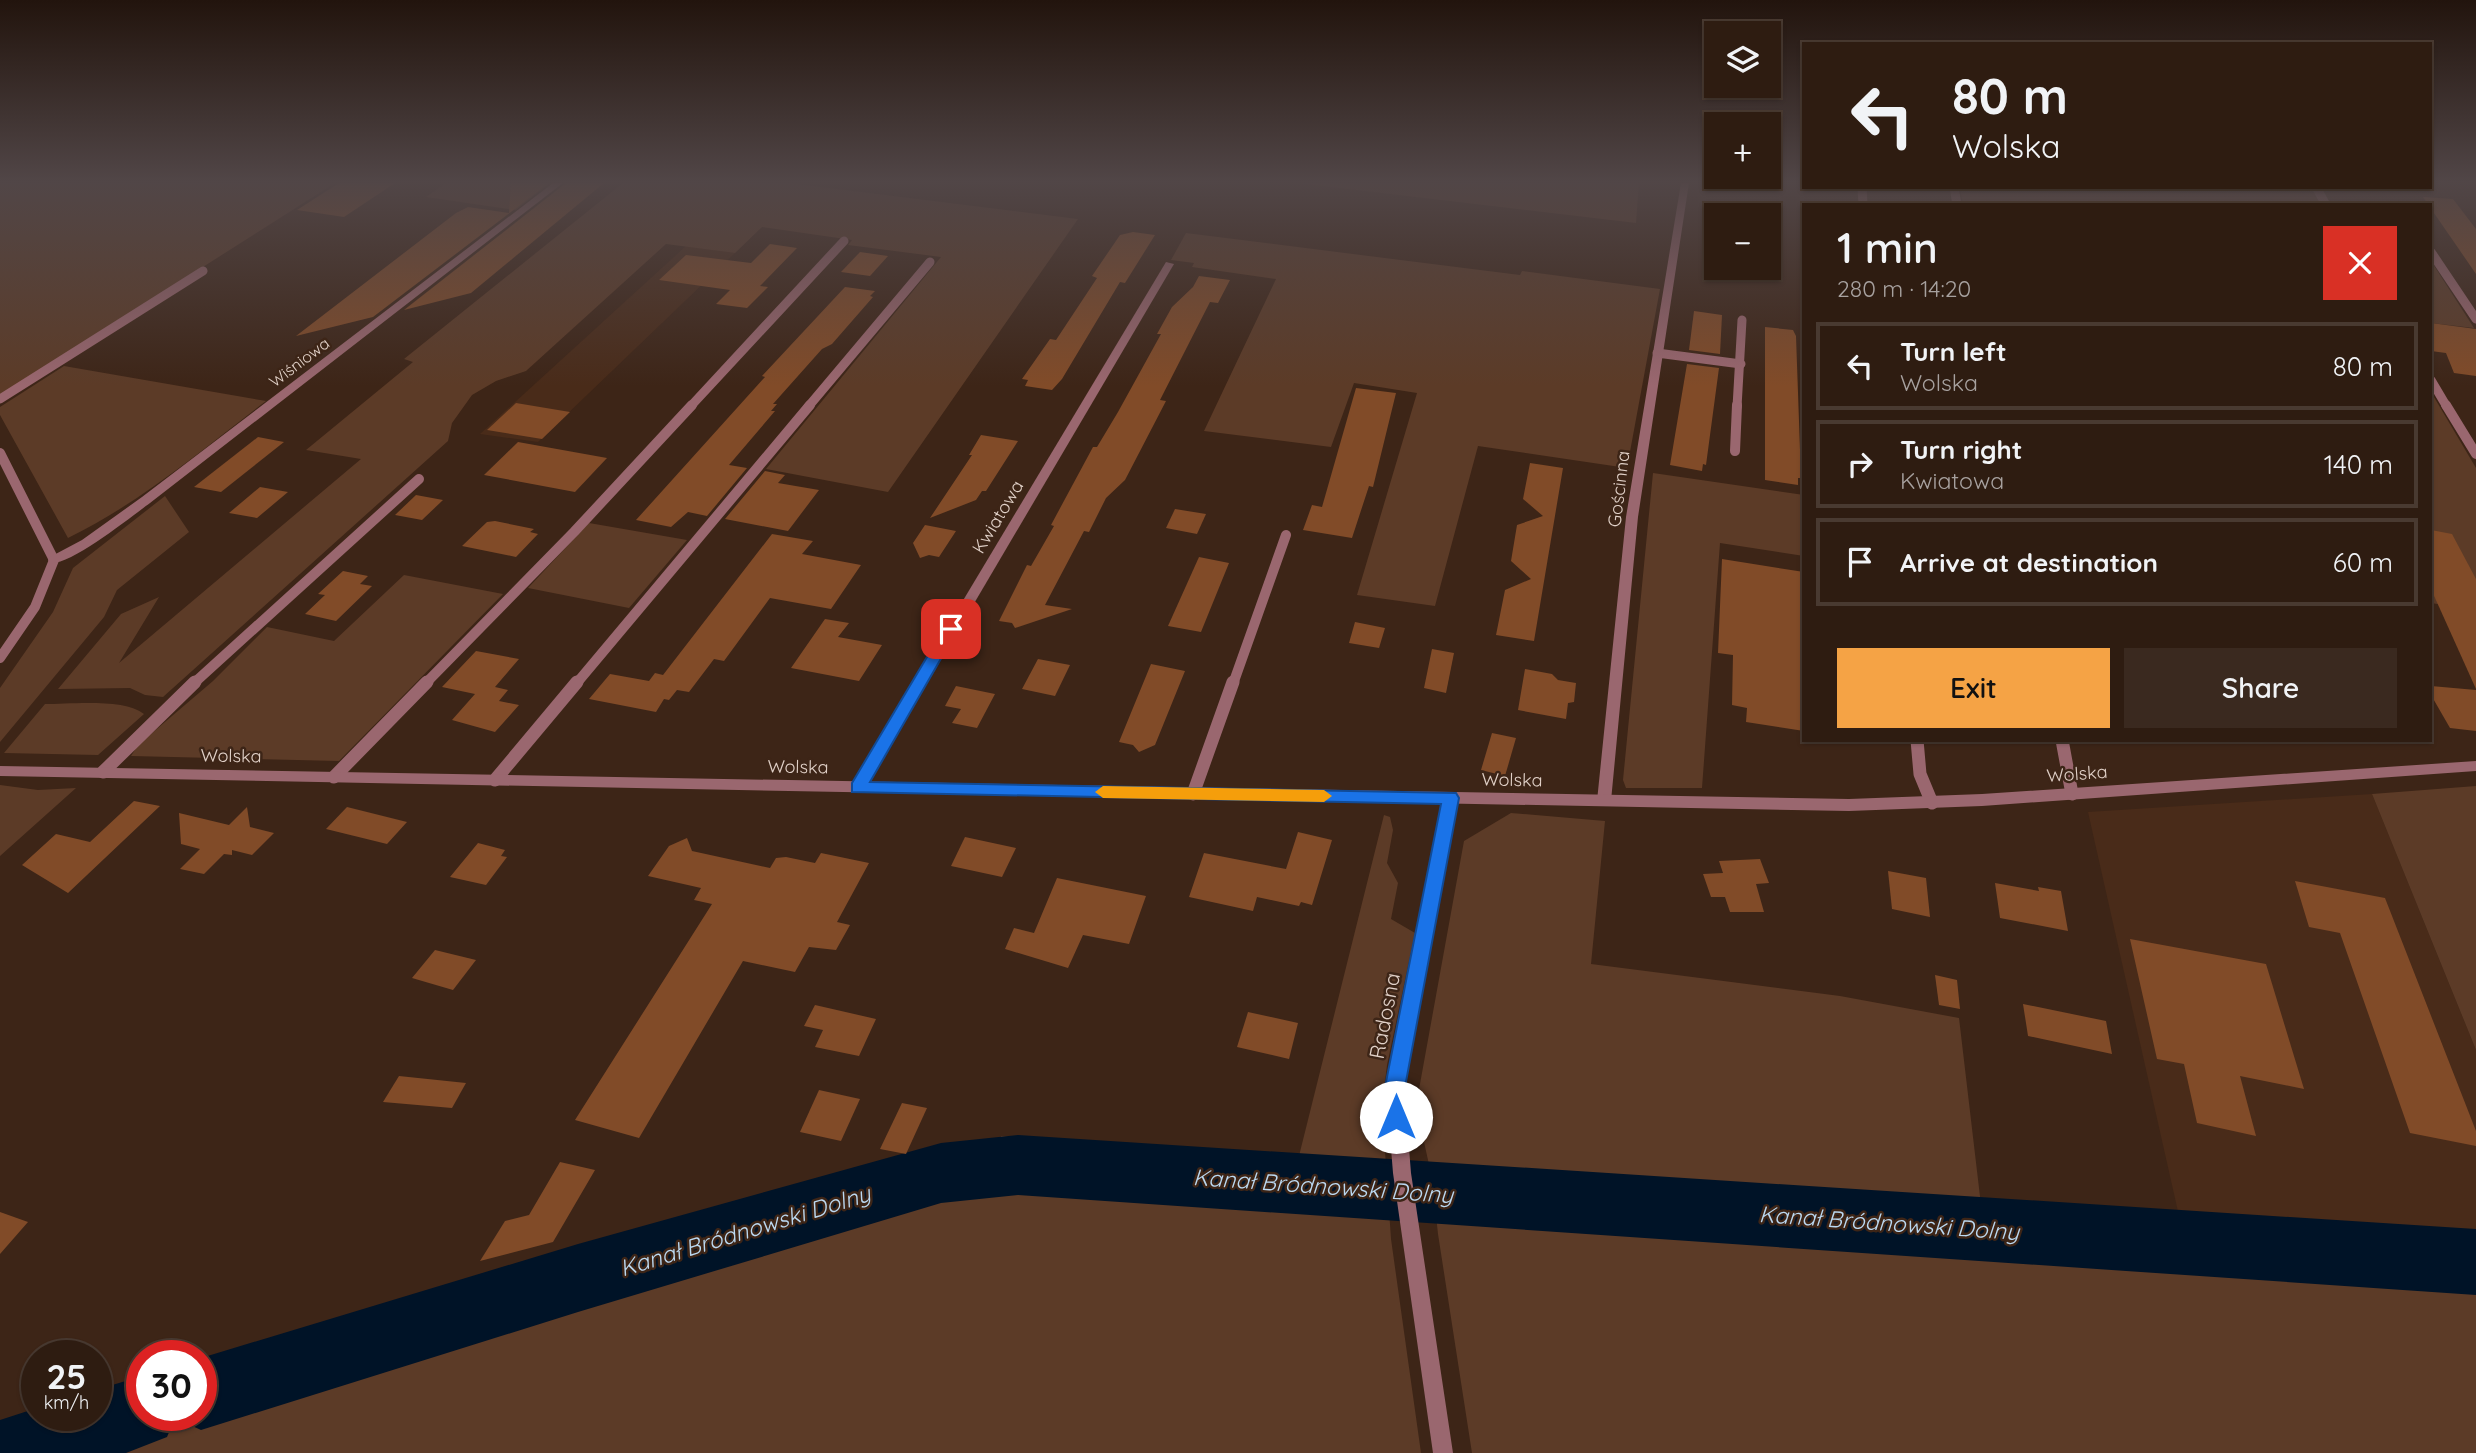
<!DOCTYPE html>
<html lang="en">
<head>
<meta charset="utf-8">
<style>
	body { margin:0; font-family:Quicksand,sans-serif; background:#3a291f; color:#f1f3f6; height:100vh; display:flex; flex-direction:column; font-size:26px; white-space:nowrap }
	* { box-sizing:border-box; margin:0 }
	p { font-size:23px; color:#a7a19f }
	.icon { flex:none; width:38px; height:38px; fill:none; stroke:currentColor; stroke-width:2; stroke-linecap:round; stroke-linejoin:round }
	.map { position:relative; flex:1; overflow:hidden }
	.side { position:absolute; left:1802px; top:203px; width:630px; height:539px; display:flex; flex-direction:column; background:#2e1c11; border-radius:0px; box-shadow:0 2px 5px #0004,0 0 0 2px #493a31 }
	.side>* { flex:none }
	.guide { position:absolute; left:1802px; top:42px; width:630px; height:147px; border-radius:0px; box-shadow:0 2px 5px #0004,0 0 0 2px #493a31; background:#2e1c11; color:#f1f3f6; overflow:hidden }
	.fabs { position:absolute; left:1704px; top:21px; display:grid; gap:14px }
	.fabs a { display:grid; place-items:center; width:77px; height:77px; border-radius:0px; background:#2e1c11; box-shadow:0 2px 5px #0004,0 0 0 2px #493a31; font-size:35px }
	.speed { position:absolute; left:21px; top:1340px; display:flex; gap:14px; font-size:35px; font-weight:700; text-align:center }
	.speed>* { display:grid; place-content:center; width:91px; height:91px; border-radius:50%; background:#2e1c11; box-shadow:0 2px 5px #0004,0 0 0 2px #493a31; line-height:1 }
	.speed small { font-size:18px; font-weight:400 }
	.speed .limit { border:10px solid #d22; background:#fff; color:#111 }
	.pin { position:absolute; display:grid; place-items:center; width:60px; height:60px; color:#fff; margin:-30px; border-radius:14px; box-shadow:0 4px 10px #0006 }
	.me { position:absolute; width:77px; margin:-38px; rotate:0deg; stroke-linejoin:round; filter:drop-shadow(0 0 5px #0008) }
	.turn { display:flex; align-items:center; gap:24px; height:147px; padding:0 35px; font-size:32px }
	.turn .icon { width:91px; height:91px; stroke-width:2.5 }
	.turn b { display:block; font-size:49px; line-height:60px }
	.round { display:grid; place-items:center; flex:none; width:74px; height:74px; border-radius:0px; background:#3a291f }
	.headline { display:flex; align-items:center; justify-content:space-between; height:119px; padding:0 35px }
	h1 { font-size:42px; font-weight:600; line-height:52px }
	.action { display:flex; gap:14px; margin-top:auto; padding:14px 35px }
	.action a { flex:1; height:80px; border-radius:0px; background:#f5a345; color:#111; font-size:28px; font-weight:600; line-height:80px; text-align:center }
	.action a+a { background:#3a291f; color:#f1f3f6 }
	ul { padding:0; list-style:none }
	li { display:flex; align-items:center; gap:21px; height:88px; margin:0 14px 10px; padding:0 21px; border:4px solid #493a31; border-radius:0px }
	li div { flex:1 }
	li b { display:block; font-size:26px }
	li em { font-style:normal }
	.map>svg:first-child { display:block }
	.built { fill:#492b19 }
	.green { fill:#5c3b27 }
	.lines { fill:none; stroke-linecap:round; stroke-linejoin:round }
	.river { fill:#001327; fill-rule:evenodd }
	.building { fill:#814b28 }
	.service-far2 { stroke:#9a676f; stroke-width:9 }
	.service-far1 { stroke:#9a676f; stroke-width:10 }
	.service { stroke:#9a676f; stroke-width:13 }
	.minor { fill:#9a676f; fill-rule:evenodd }
	.tertiary { fill:#9a676f; fill-rule:evenodd }
	.route { fill:#1a73e8; stroke:#114b97; stroke-width:2 }
	.slow { fill:#f59e0b }
	.labels { text-anchor:middle; stroke-width:5; stroke-linejoin:round; paint-order:stroke }
	.far-street-label { font-size:16px; fill:#e1d1c8; stroke:#3d2517 }
	.street-label { font-size:18px; fill:#e1d1c8; stroke:#3d2517 }
	.near-street-label { font-size:21px; fill:#e1d1c8; stroke:#3d2517 }
	.near-water-label { font-size:23px; font-style:italic; fill:#bbd9f2; stroke:#3d2517 }
</style>
</head>
<body>
<div class="map">
<svg width="2476" height="1453" viewBox="0 0 2476 1453">
	<rect width="100%" height="100%" fill="#3d2517"/>
	<g class="built">
		<path d="M 686,246 L 735,253 L 538,442 L 480,434 Z"/>
		<path d="M 2372,794 L 2476,1050 L 2476,1232 L 2179,1216 L 2088,812 Z"/>
	</g>
	<g class="green">
		<path d="M 0,183 L 335,183 L 0,396 Z"/>
		<path d="M 446,183 L 550,183 L 516,210 L 426,197 Z"/>
		<path d="M 623,183 L 789,183 L 1078,219 L 888,492 L 766,469 L 941,257 L 848,245 L 852,240 L 762,227 L 735,253 L 666,244 L 526,371 L 496,381 L 472,395 L 452,423 L 448,441 L 163,697 L 145,695 L 130,688 L 58,689 L 121,614 L 159,597 L 119,663 L 361,459 L 306,450 L 413,362 L 404,359 Z"/>
		<path d="M 1297,183 L 1639,183 L 1636,223 Z"/>
		<path d="M 1960,187 L 2311,187 L 2321,205 L 1963,205 Z"/>
		<path d="M 1186,233 L 1520,275 L 1522,271 L 1660,289 L 1627,468 L 1478,446 L 1435,606 L 1357,595 L 1417,393 L 1354,383 L 1331,447 L 1204,431 L 1276,279 L 1192,267 L 1194,263 L 1171,260 Z"/>
		<path d="M 2431,261 L 2474,328 L 2431,323 Z"/>
		<path d="M 64,366 L 266,401 C 203,449 140,503 68,538 L 0,415 L 0,407 Z"/>
		<path d="M 2431,392 L 2476,468 L 2476,610 L 2431,603 Z"/>
		<path d="M 1653,473 L 1804,495 L 1804,556 L 1720,543 L 1702,788 L 1626,788 L 1623,780 Z"/>
		<path d="M 165,496 L 189,532 L 117,590 L 104,617 L 0,742 L 0,688 L 53,612 L 73,568 Z"/>
		<path d="M 589,523 L 687,540 L 629,608 L 528,588 Z"/>
		<path d="M 404,575 L 503,594 L 339,761 L 131,756 L 138,745 L 213,681 L 267,627 L 334,641 Z"/>
		<path d="M 45,704 C 70,704 125,698 144,714 L 98,755 L 4,753 Z"/>
		<path d="M 0,785 L 38,790 L 76,788 L 0,856 Z"/>
		<path d="M 2476,786 L 2476,1050 L 2372,794 Z"/>
		<path d="M 1511,813 L 1605,821 L 1591,964 L 1840,996 L 1959,1018 L 1981,1205 L 2476,1232 L 2476,1453 L 1472,1453 L 1438,1234 L 1432,1178 L 1416,1106 L 1464,841 Z"/>
		<path d="M 1384,815 L 1390,817 L 1393,830 L 1387,863 L 1398,883 L 1391,919 L 1415,933 L 1387,1065 L 1382,1107 L 1391,1239 L 1421,1453 L 0,1453 L 0,1424 L 37,1413 L 37,1416 L 96,1416 L 96,1396 L 142,1383 L 142,1416 L 201,1416 L 201,1366 L 961,1151 L 995,1153 L 1001,1136 L 1299,1156 Z"/>
	</g>
	<g class="lines">
		<path class="river" d="M 1018,1135 L 2476,1229 L 2476,1295 L 1018,1195 L 941,1203 L 578,1312 L 201,1430 L 175,1418 L 167,1437 L 126,1453 L 0,1453 L 0,1420 L 37,1408 L 37,1416 L 96,1416 L 96,1390 L 142,1376 L 142,1416 L 201,1416 L 201,1358 L 578,1244 L 941,1143 Z"/>
	</g>
	<g class="building">
		<path d="M 339,183 L 395,183 L 344,217 L 297,210 Z"/>
		<path d="M 511,183 L 549,183 L 373,317 L 296,336 L 456,213 L 468,207 L 509,213 Z"/>
		<path d="M 566,183 L 604,183 L 471,293 L 404,310 Z"/>
		<path d="M 2423,197 L 2453,199 L 2476,229 L 2476,274 Z"/>
		<path d="M 1133,232 L 1155,235 L 1125,283 L 1120,282 L 1062,379 L 1052,390 L 1025,386 L 1028,380 L 1022,379 L 1050,339 L 1056,340 L 1097,278 L 1092,276 L 1120,235 Z"/>
		<path d="M 770,244 L 797,248 L 760,286 L 768,287 L 747,308 L 716,304 L 730,290 L 659,280 L 686,255 L 751,263 Z"/>
		<path d="M 860,252 L 888,256 L 870,276 L 841,272 Z"/>
		<path d="M 1199,276 L 1230,280 L 1218,303 L 1210,302 L 1160,400 L 1166,401 L 1125,480 L 1106,498 L 1089,532 L 1084,531 L 1045,605 L 1072,609 L 1015,628 L 1012,623 L 999,621 L 1027,565 L 1031,566 L 1054,526 L 1051,525 L 1093,447 L 1097,447 L 1118,412 L 1161,334 L 1157,334 L 1172,307 L 1193,287 Z"/>
		<path d="M 845,287 L 875,291 L 870,296 L 873,297 L 832,344 L 822,349 L 773,404 L 777,404 L 771,411 L 775,411 L 729,465 L 747,468 L 707,516 L 688,512 L 671,527 L 636,520 L 765,377 L 762,376 Z"/>
		<path d="M 1694,311 L 1722,315 L 1720,354 L 1689,350 Z"/>
		<path d="M 2431,323 L 2476,329 L 2476,376 L 2454,373 L 2446,353 L 2431,351 Z"/>
		<path d="M 1765,327 L 1793,330 L 1796,336 L 1801,478 L 1798,478 L 1798,485 L 1765,480 Z"/>
		<path d="M 1687,364 L 1719,368 L 1706,465 L 1703,464 L 1702,471 L 1670,465 Z"/>
		<path d="M 1356,388 L 1396,393 L 1373,487 L 1369,486 L 1352,538 L 1303,530 L 1312,505 L 1322,507 Z"/>
		<path d="M 516,403 L 570,412 L 542,439 L 487,430 Z"/>
		<path d="M 981,435 L 1018,441 L 986,491 L 982,491 L 976,500 L 930,518 L 972,455 L 969,455 Z"/>
		<path d="M 258,437 L 284,442 L 221,492 L 194,487 Z"/>
		<path d="M 518,442 L 607,458 L 575,492 L 484,475 Z"/>
		<path d="M 1530,463 L 1563,468 L 1534,641 L 1496,635 L 1505,590 L 1531,579 L 1511,561 L 1517,525 L 1543,516 L 1523,499 Z"/>
		<path d="M 765,471 L 785,475 L 778,483 L 819,490 L 788,531 L 725,519 Z"/>
		<path d="M 260,487 L 288,492 L 257,518 L 229,513 Z"/>
		<path d="M 416,495 L 443,500 L 422,520 L 395,515 Z"/>
		<path d="M 1175,509 L 1206,514 L 1197,534 L 1166,528 Z"/>
		<path d="M 495,521 L 534,529 L 530,532 L 538,534 L 516,557 L 462,546 L 487,522 Z"/>
		<path d="M 925,525 L 956,531 L 939,557 L 929,555 L 920,558 L 913,543 Z"/>
		<path d="M 2431,530 L 2452,534 L 2476,579 L 2476,689 L 2431,589 Z"/>
		<path d="M 772,534 L 813,541 L 802,554 L 861,565 L 831,609 L 770,598 L 724,661 L 714,659 L 689,692 L 677,690 L 669,700 L 664,699 L 656,712 L 589,699 L 610,674 L 649,681 L 655,673 L 663,675 Z"/>
		<path d="M 1199,557 L 1229,563 L 1201,632 L 1168,626 Z"/>
		<path d="M 1722,559 L 1804,572 L 1804,731 L 1746,722 L 1747,708 L 1732,705 L 1733,655 L 1718,653 Z"/>
		<path d="M 343,571 L 368,576 L 360,584 L 372,586 L 336,621 L 305,614 L 325,595 L 318,594 Z"/>
		<path d="M 825,619 L 849,623 L 838,637 L 882,645 L 859,681 L 791,668 Z"/>
		<path d="M 1355,622 L 1385,628 L 1379,648 L 1349,643 Z"/>
		<path d="M 1432,649 L 1454,653 L 1446,693 L 1424,688 Z"/>
		<path d="M 476,651 L 519,659 L 495,687 L 508,690 L 499,701 L 519,705 L 495,732 L 452,720 L 475,694 L 442,687 Z"/>
		<path d="M 1038,659 L 1070,665 L 1055,696 L 1022,689 Z"/>
		<path d="M 1151,664 L 1185,671 L 1155,745 L 1139,752 L 1133,745 L 1119,742 Z"/>
		<path d="M 1525,669 L 1552,674 L 1558,680 L 1576,683 L 1574,702 L 1568,703 L 1566,719 L 1518,710 Z"/>
		<path d="M 956,686 L 995,694 L 977,728 L 952,723 L 961,709 L 945,706 Z"/>
		<path d="M 2431,686 L 2476,690 L 2476,731 L 2450,728 L 2431,695 Z"/>
		<path d="M 1492,733 L 1516,738 L 1505,776 L 1481,770 Z"/>
		<path d="M 134,801 L 160,806 L 68,893 L 22,865 L 56,834 L 90,842 Z"/>
		<path d="M 247,807 L 250,827 L 274,833 L 252,855 L 232,850 L 232,855 L 224,854 L 204,874 L 180,869 L 200,849 L 181,844 L 179,813 L 229,825 Z"/>
		<path d="M 347,807 L 407,822 L 387,844 L 326,829 Z"/>
		<path d="M 1298,832 L 1332,840 L 1312,905 L 1301,902 L 1299,906 L 1257,897 L 1253,911 L 1189,897 L 1204,853 L 1286,869 Z"/>
		<path d="M 965,837 L 1016,848 L 1002,877 L 951,866 Z"/>
		<path d="M 687,838 L 692,851 L 770,868 L 776,858 L 786,857 L 815,863 L 821,853 L 869,863 L 837,922 L 850,925 L 836,950 L 809,947 L 795,972 L 743,961 L 639,1138 L 575,1120 L 712,904 L 694,900 L 701,888 L 648,876 L 669,846 Z"/>
		<path d="M 478,843 L 505,850 L 501,856 L 507,857 L 486,885 L 450,877 Z"/>
		<path d="M 1760,859 L 1769,883 L 1756,884 L 1764,912 L 1730,912 L 1725,897 L 1711,897 L 1703,874 L 1723,873 L 1719,861 Z"/>
		<path d="M 1888,871 L 1926,878 L 1930,917 L 1892,909 Z"/>
		<path d="M 1057,878 L 1146,896 L 1129,944 L 1083,935 L 1068,968 L 1005,949 L 1014,928 L 1034,933 Z"/>
		<path d="M 2295,881 L 2385,898 L 2476,1131 L 2476,1146 L 2410,1133 L 2340,933 L 2309,927 Z"/>
		<path d="M 1995,883 L 2039,891 L 2038,887 L 2061,891 L 2068,931 L 2000,918 Z"/>
		<path d="M 2130,939 L 2266,964 L 2304,1089 L 2240,1076 L 2256,1136 L 2197,1123 L 2184,1064 L 2157,1059 Z"/>
		<path d="M 435,950 L 476,960 L 453,990 L 412,978 Z"/>
		<path d="M 1935,975 L 1957,980 L 1960,1009 L 1939,1005 Z"/>
		<path d="M 2023,1004 L 2106,1021 L 2112,1054 L 2028,1036 Z"/>
		<path d="M 815,1005 L 876,1019 L 859,1056 L 815,1047 L 823,1030 L 804,1026 Z"/>
		<path d="M 1248,1012 L 1298,1023 L 1289,1059 L 1237,1047 Z"/>
		<path d="M 399,1076 L 466,1083 L 452,1108 L 383,1102 Z"/>
		<path d="M 819,1090 L 860,1099 L 841,1141 L 800,1132 Z"/>
		<path d="M 902,1103 L 927,1108 L 906,1154 L 880,1149 Z"/>
		<path d="M 560,1162 L 595,1170 L 553,1242 L 480,1261 L 505,1221 L 529,1215 Z"/>
		<path d="M 0,1212 L 28,1222 L 0,1254 Z"/>
	</g>
	<g class="lines">
		<g class="service-far2">
			<path d="M 1862,187 L 1863,205"/>
			<path d="M 1954,187 L 1957,205"/>
			<path d="M 2316,187 L 2326,205"/>
			<path d="M 2431,252 L 2476,319"/>
			<path d="M 1657,353 L 1741,364"/>
			<path d="M 2431,380 L 2447,407"/>
			<path d="M 0,399 L 203,271"/>
			<path d="M 690,407 L 844,241"/>
			<path d="M 808,407 L 930,262"/>
			<path d="M 1737,407 L 1742,320"/>
		</g>
		<g class="service-far1">
			<path d="M 2446,405 L 2476,454"/>
			<path d="M 1735,451 L 1737,405"/>
			<path d="M 0,453 L 54,560 L 35,607 L 0,658"/>
			<path d="M 193,684 L 419,479"/>
			<path d="M 425,684 L 574,532 L 692,405"/>
			<path d="M 576,684 L 810,405"/>
			<path d="M 1233,684 L 1286,535"/>
		</g>
		<g class="service">
			<path d="M 1917,740 L 1920,774 L 1932,803"/>
			<path d="M 2062,740 L 2072,794"/>
			<path d="M 103,772 L 195,682"/>
			<path d="M 334,777 L 427,682"/>
			<path d="M 495,780 L 577,682"/>
			<path d="M 1193,794 L 1233,682"/>
		</g>
		<g class="minor">
			<path d="M 553,183 L 563,183 L 150,503 C 132,516 70,566 50,563 L 48,560 L 50,557 L 82,540 L 142,497 Z"/>
			<path d="M 1681,183 L 1689,183 L 1638,517 L 1611,801 L 1609,805 L 1599,805 L 1597,801 L 1626,517 Z"/>
			<path d="M 1166,262 L 1174,264 L 863,792 L 853,792 L 851,788 L 853,784 Z"/>
			<path d="M 1450,792 L 1455,794 L 1457,798 L 1404,1087 L 1411,1173 L 1453,1453 L 1433,1453 L 1393,1173 L 1386,1087 L 1443,798 L 1445,794 Z"/>
		</g>
		<path class="tertiary" d="M 2476,761 L 2476,771 L 1982,806 L 1849,811 L 0,776 L 0,766 L 1849,799 L 1982,794 Z"/>
	</g>
	<linearGradient id="sky" x2="0" y2="1"><stop stop-color="#22140d"/><stop offset="0.47" stop-color="#514647"/><stop offset="1" stop-color="#514647" stop-opacity="0"/></linearGradient>
	<rect width="2476" height="386" fill="url(#sky)"/>
	<path class="route" d="M 951,624 L 958,629 L 870,782 L 1456,793 L 1459,798 L 1405,1087 L 1406,1117 L 1403,1124 L 1396,1126 L 1388,1124 L 1385,1087 L 1441,804 L 852,792 L 852,783 L 946,625 Z"/>
	<path class="slow" d="M 1103,786 L 1324,790 L 1332,796 L 1324,802 L 1103,798 L 1095,792 Z"/>
	<g class="labels">
		<g class="far-street-label">
			<text transform="translate(299 362) rotate(-37)" y="6">Wiśniowa</text>
		</g>
		<g class="street-label">
			<text transform="translate(1619 489) rotate(-83)" y="6">Gościnna</text>
			<text transform="translate(998 517) rotate(-59)" y="6">Kwiatowa</text>
			<text transform="translate(231 756) rotate(1)" y="6">Wolska</text>
			<text transform="translate(798 767) rotate(1)" y="6">Wolska</text>
			<text transform="translate(2077 774) rotate(-4)" y="6">Wolska</text>
			<text transform="translate(1512 780) rotate(1)" y="6">Wolska</text>
		</g>
		<g class="near-street-label">
			<text transform="translate(1385 1016) rotate(-79)" y="7">Radosna</text>
		</g>
		<g class="near-water-label">
			<text transform="translate(1323 1186) rotate(4)" y="8">Kanał Bródnowski Dolny</text>
			<text transform="translate(1889 1223) rotate(4)" y="8">Kanał Bródnowski Dolny</text>
			<text transform="translate(745 1231) rotate(-17)" y="8">Kanał Bródnowski Dolny</text>
		</g>
	</g>
</svg>
<div class="fabs">
<a><svg class="icon" aria-label="layers" viewBox="0 0 24 24"><path d="M12 4l9 5-9 5-9-5zM3 14l9 5 9-5"/></svg></a>
<a>+</a>
<a>−</a>
</div>
<div class="speed"><div>25<small>km/h</small></div><div class="limit">30</div></div>
<div class="pin" style="left:951px;top:629px;background:#d93025"><svg class="icon" aria-label="arrive" viewBox="0 0 24 24"><path d="M6 21V4h12l-3 4 3 4H6"/></svg></div>
<svg class="me" style="left:1396px;top:1117px" viewBox="-20 -20 40 40"><circle r="19" fill="#fff"/><path d="M0-13L10 11 0 6-10 11z" fill="#1a73e8"/></svg>
<div class="guide">
<div class="turn"><svg class="icon" aria-label="left" viewBox="0 0 24 24"><path d="M17 20v-9H6M10 6l-5 5 5 5"/></svg><div><b>80 m</b>Wolska</div></div>
</div>
<section class="side">
<div class="headline"><div><h1>1 min</h1><p>280 m · 14:20</p></div><a class="round" style="background:#d93025;color:#fff"><svg class="icon" aria-label="close" viewBox="0 0 24 24"><path d="M6 6l12 12M18 6L6 18"/></svg></a></div>
<ul>
<li><svg class="icon" aria-label="left" viewBox="0 0 24 24"><path d="M17 20v-9H6M10 6l-5 5 5 5"/></svg><div><b>Turn left</b><p>Wolska</p></div><em>80 m</em></li>
<li><svg class="icon" aria-label="right" viewBox="0 0 24 24"><path d="M7 20v-9h11M14 6l5 5-5 5"/></svg><div><b>Turn right</b><p>Kwiatowa</p></div><em>140 m</em></li>
<li><svg class="icon" aria-label="arrive" viewBox="0 0 24 24"><path d="M6 21V4h12l-3 4 3 4H6"/></svg><div><b>Arrive at destination</b></div><em>60 m</em></li>
</ul>
<div class="action"><a>Exit</a><a>Share</a></div>
</section>
</div>
</body>
</html>
